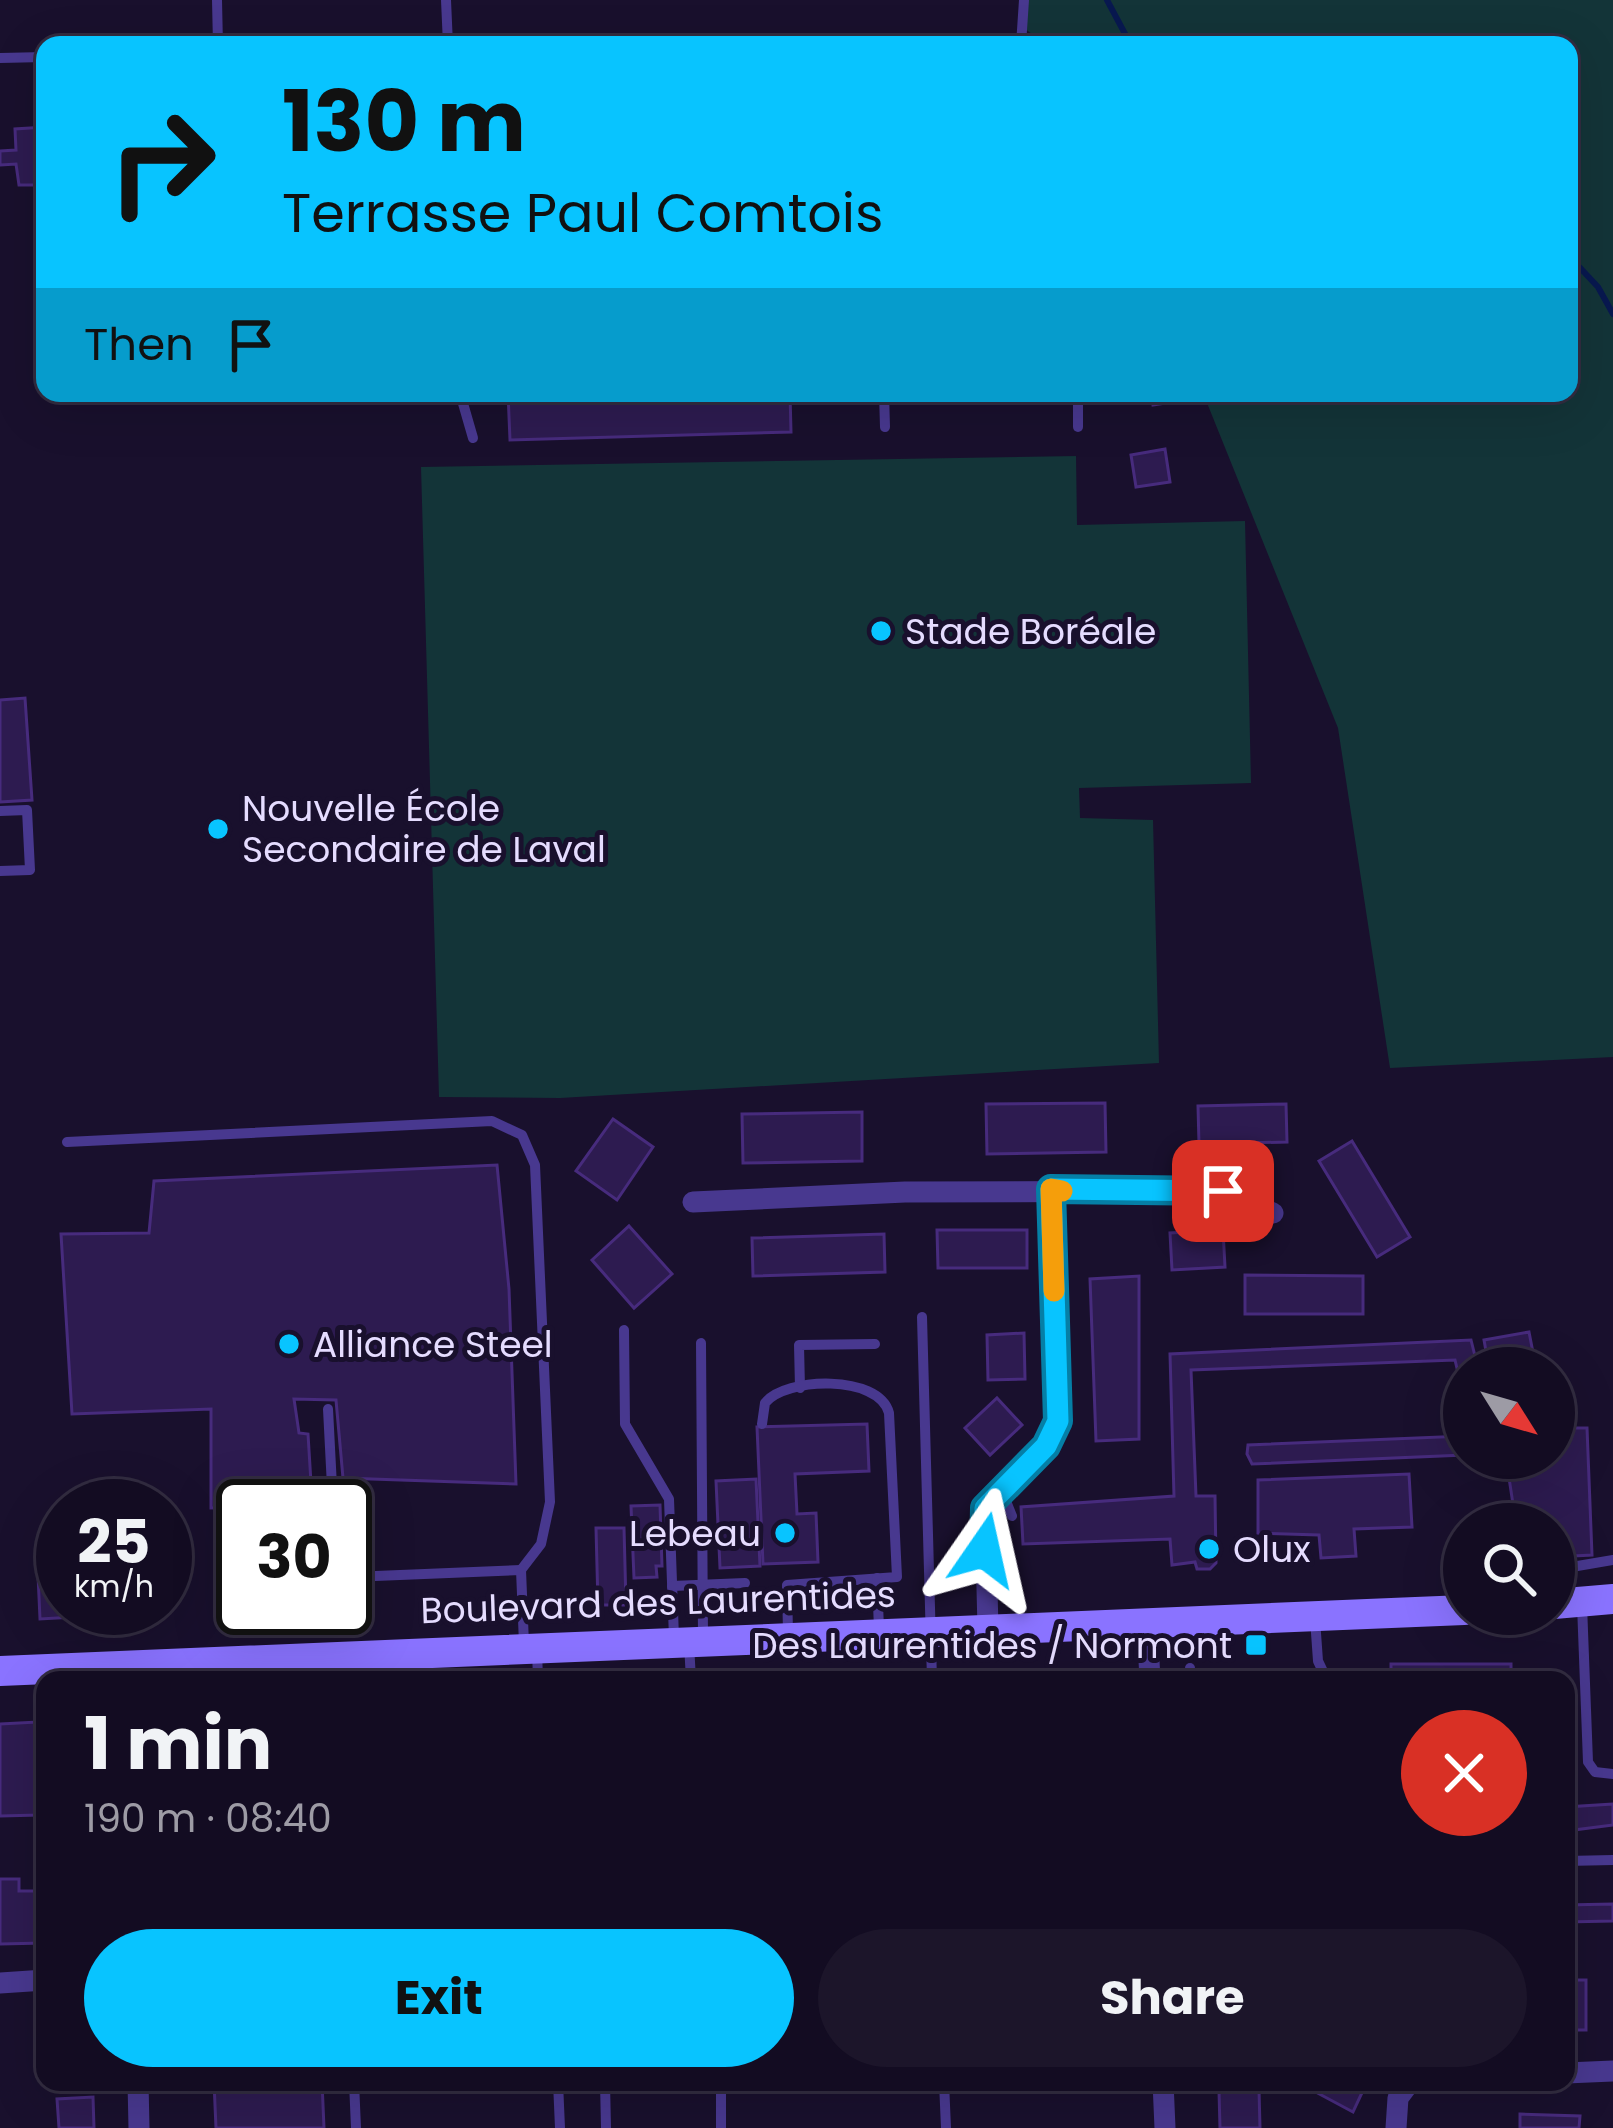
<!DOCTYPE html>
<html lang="en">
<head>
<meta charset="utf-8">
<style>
	body { margin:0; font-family:Poppins,sans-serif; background:#1c152a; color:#f1f3f6; height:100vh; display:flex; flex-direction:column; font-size:45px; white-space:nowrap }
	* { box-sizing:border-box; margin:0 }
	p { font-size:39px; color:#9d9ba5 }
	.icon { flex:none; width:66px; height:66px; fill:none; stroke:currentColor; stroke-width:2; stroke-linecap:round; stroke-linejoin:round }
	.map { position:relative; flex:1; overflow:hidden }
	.panel { position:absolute; left:36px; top:1671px; width:1539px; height:420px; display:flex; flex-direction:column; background:#130c22; border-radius:24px; box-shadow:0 12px 48px #0002,0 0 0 3px #322c40 }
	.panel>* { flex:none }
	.hud { position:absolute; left:36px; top:36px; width:1542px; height:366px; border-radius:24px; box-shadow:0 12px 48px #0002,0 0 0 3px #322c40; background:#08c4ff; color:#111; overflow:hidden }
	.needle { width:78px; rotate:127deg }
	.fabs { position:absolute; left:1443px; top:1347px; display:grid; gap:24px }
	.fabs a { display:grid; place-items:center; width:132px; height:132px; border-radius:50%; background:#130c22; box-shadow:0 12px 48px #0002,0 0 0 3px #322c40; font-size:60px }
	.speed { position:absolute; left:36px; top:1479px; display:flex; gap:24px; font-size:60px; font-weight:700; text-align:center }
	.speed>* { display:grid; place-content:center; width:156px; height:156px; border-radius:50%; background:#130c22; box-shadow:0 12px 48px #0002,0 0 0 3px #322c40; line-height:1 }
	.speed small { font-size:30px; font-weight:400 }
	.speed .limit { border:6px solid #111; border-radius:18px; background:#fff; color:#111 }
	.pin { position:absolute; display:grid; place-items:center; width:102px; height:102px; color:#fff; margin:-51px; border-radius:24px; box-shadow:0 6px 18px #0006 }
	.me { position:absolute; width:132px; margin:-66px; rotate:11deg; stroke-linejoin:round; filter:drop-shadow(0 0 9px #0008) }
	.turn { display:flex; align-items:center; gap:42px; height:252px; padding:0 48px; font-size:54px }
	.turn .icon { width:156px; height:156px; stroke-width:2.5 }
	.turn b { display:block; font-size:84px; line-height:102px }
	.then { display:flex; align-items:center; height:114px; padding:0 48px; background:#0003; gap:24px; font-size:45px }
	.round { display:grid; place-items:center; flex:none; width:126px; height:126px; border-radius:63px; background:#1c152a }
	.summary { display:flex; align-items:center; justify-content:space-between; height:204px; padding:0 48px }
	h1 { font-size:72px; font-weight:700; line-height:90px }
	.action { display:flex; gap:24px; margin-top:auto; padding:24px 48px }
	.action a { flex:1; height:138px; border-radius:72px; background:#08c4ff; color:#111; font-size:48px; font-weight:700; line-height:138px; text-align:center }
	.action a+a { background:#1c152a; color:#f1f3f6 }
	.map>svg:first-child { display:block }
	.green { fill:#133438 }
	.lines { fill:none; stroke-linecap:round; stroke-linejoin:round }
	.stream { stroke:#08184f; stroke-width:6 }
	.building { fill:#2d1b50; stroke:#472b7d; stroke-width:3 }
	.lane { stroke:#48388f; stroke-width:10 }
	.street { stroke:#48388f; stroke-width:21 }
	.secondary { stroke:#8a73ff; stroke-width:30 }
	.route-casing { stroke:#057fa6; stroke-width:30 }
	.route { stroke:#08c4ff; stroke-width:21 }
	.slow { stroke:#f59e0b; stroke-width:21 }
	.poi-dot { fill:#08c4ff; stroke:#19102d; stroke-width:4.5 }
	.labels { text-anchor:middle; stroke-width:10; stroke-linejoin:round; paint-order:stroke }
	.poi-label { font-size:36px; fill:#e5dcff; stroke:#19102d; text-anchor:start }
	.street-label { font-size:36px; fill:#e5dcff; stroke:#19102d }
</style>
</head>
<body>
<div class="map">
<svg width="1613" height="2128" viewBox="0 0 1613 2128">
	<rect width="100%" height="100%" fill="#19102d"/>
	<g class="green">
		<path d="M 1024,0 L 1613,0 L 1613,1057 L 1390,1068 L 1338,728 L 1203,393 L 1569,393 L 1569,45 L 1046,45 L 1019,24 Z"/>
		<path d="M 1076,456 L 1077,525 L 1245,521 L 1251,783 L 1079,788 L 1080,818 L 1153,820 L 1159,1063 L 560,1098 L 439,1097 L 421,467 Z"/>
	</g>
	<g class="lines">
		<g class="stream">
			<path d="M 1107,0 L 1131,45"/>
			<path d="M 1569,256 L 1598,287 L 1613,314"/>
		</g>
	</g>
	<g class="building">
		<path d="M 45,127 L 45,185 L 19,185 L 16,164 L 0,165 L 0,151 L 16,150 L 15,129 Z"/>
		<path d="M 508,393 L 790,393 L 791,432 L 510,440 Z"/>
		<path d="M 1151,393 L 1196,393 L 1197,398 L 1153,405 Z"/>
		<path d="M 1165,449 L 1170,482 L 1136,487 L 1131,455 Z"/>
		<path d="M 25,698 L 32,800 L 0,802 L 0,700 Z"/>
		<path d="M 1105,1103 L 1106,1152 L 987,1154 L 986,1104 Z"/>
		<path d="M 1286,1104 L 1287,1142 L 1199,1144 L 1198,1106 Z"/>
		<path d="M 862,1112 L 862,1161 L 743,1163 L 742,1114 Z"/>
		<path d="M 613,1119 L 653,1147 L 617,1200 L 576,1171 Z"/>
		<path d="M 1352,1141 L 1410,1237 L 1377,1257 L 1319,1161 Z"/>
		<path d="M 497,1165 L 509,1289 L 516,1484 L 343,1478 L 336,1400 L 294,1399 L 299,1433 L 308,1434 L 311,1483 L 294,1485 L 296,1506 L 211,1508 L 211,1409 L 72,1414 L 61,1234 L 149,1233 L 154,1181 Z"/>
		<path d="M 629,1226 L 672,1274 L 634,1308 L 592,1260 Z"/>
		<path d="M 937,1230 L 1027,1230 L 1027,1268 L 938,1268 Z"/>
		<path d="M 1223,1230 L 1225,1267 L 1172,1270 L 1170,1233 Z"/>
		<path d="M 884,1234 L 885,1272 L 753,1276 L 752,1238 Z"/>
		<path d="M 1245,1275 L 1363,1276 L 1363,1314 L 1245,1314 Z"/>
		<path d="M 1139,1276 L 1139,1439 L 1096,1441 L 1090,1279 Z"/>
		<path d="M 1529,1332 L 1536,1368 L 1489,1368 L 1484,1340 Z"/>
		<path d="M 1024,1333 L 1025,1379 L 988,1380 L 987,1335 Z"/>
		<path d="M 1471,1340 L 1478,1368 L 1464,1368 L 1464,1398 L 1455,1360 L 1191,1370 L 1196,1496 L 1215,1496 L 1216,1563 L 1210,1569 L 1197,1569 L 1195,1562 L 1172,1565 L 1170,1539 L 1023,1544 L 1021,1507 L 1174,1496 L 1170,1354 Z"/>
		<path d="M 997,1398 L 1022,1425 L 990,1455 L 965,1428 Z"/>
		<path d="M 867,1424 L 869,1471 L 795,1474 L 797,1514 L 816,1513 L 818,1562 L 763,1564 L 757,1427 Z"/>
		<path d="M 1554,1428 L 1587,1428 L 1592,1555 L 1554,1557 L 1554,1524 L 1516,1524 L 1506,1458 L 1554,1458 Z"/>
		<path d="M 1464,1436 L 1464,1455 L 1252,1464 L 1247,1454 L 1248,1445 Z"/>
		<path d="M 1409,1474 L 1412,1527 L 1354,1529 L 1356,1556 L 1321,1558 L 1319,1535 L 1258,1533 L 1258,1480 Z"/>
		<path d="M 756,1479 L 760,1566 L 720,1568 L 716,1481 Z"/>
		<path d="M 660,1505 L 662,1566 L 656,1566 L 657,1577 L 634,1578 L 631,1506 Z"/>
		<path d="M 596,1528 L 624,1528 L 626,1605 L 598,1605 Z"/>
		<path d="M 243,1562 L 243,1596 L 222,1597 L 222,1565 Z"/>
		<path d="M 63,1574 L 63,1608 L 73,1608 L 74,1617 L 40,1619 L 38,1575 Z"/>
		<rect x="1391" y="1664" width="120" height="16"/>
		<path d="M 37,1722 L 39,1815 L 0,1816 L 0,1724 Z"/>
		<path d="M 1613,1804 L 1613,1825 L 1566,1831 L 1566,1807 Z"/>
		<path d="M 0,1879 L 19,1879 L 19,1891 L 42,1891 L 43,1943 L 0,1944 Z"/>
		<path d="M 1613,1904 L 1613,1921 L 1566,1922 L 1566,1905 Z"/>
		<rect x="1566" y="1980" width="20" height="50"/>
		<path d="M 214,2082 L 322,2082 L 324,2128 L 216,2128 Z"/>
		<path d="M 1297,2082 L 1367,2082 L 1353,2112 Z"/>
		<path d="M 1259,2089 L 1260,2128 L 1220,2128 L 1219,2091 Z"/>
		<path d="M 93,2097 L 94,2128 L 59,2128 L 57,2099 Z"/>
		<path d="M 1520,2114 L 1580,2116 L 1579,2128 L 1520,2128 Z"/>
	</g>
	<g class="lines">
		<g class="lane">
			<path d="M 217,0 L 218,45"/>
			<path d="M 446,0 L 448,45"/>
			<path d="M 1021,45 L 1024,0"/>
			<path d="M 0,58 L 45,57"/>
			<path d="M 460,393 L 473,438"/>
			<path d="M 884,393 L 885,427"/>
			<path d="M 1078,427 L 1078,393"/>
			<path d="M 0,811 L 27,810 L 30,870 L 0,871"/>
			<path d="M 67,1142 L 492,1121 L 522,1135 L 535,1165 L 550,1502 L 541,1544 L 521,1570"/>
			<path d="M 922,1317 L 932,1680"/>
			<path d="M 624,1330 L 625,1424 L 669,1499 L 674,1638"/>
			<path d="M 701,1343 L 703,1637"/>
			<path d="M 800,1388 L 799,1345 L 875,1344"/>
			<path d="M 328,1409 L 333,1506"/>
			<path d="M 762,1424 L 765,1403 C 785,1377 879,1374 889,1413 L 897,1577 L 787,1585 L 788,1633"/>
			<path d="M 1002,1491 L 1012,1516"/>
			<path d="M 1554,1570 L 1613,1560"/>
			<path d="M 877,1578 L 879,1629"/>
			<path d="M 672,1586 L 745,1583"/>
			<path d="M 352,1604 L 351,1577 L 521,1570 L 524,1644"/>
			<path d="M 1582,1605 L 1588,1762 L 1595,1772 L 1613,1774"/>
			<path d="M 1315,1619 L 1318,1661 L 1327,1680"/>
			<path d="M 689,1644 L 691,1680"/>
			<path d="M 537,1650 L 538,1680"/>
			<path d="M 1190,1668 L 1190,1680"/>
			<path d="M 1566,1861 L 1613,1860"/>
			<path d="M 354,2082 L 356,2128"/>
			<path d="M 558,2082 L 560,2128"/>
			<path d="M 605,2082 L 606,2128"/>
			<path d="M 721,2082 L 721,2128"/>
			<path d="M 944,2082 L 946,2128"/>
		</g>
		<g class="street">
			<path d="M 693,1202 L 905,1192 L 1223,1191 L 1273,1213"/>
			<path d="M 1147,1622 L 1150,1680"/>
			<path d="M 988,1629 L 985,1508 L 1046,1446 L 1058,1421 L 1051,1189"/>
			<path d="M 0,1983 L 45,1980"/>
			<path d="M 1566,2073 L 1613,2071"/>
			<path d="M 138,2082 L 139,2128"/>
			<path d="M 1163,2082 L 1165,2128"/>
			<path d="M 1396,2128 L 1398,2098 L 1410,2082"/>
		</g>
		<g class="secondary">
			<path d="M 1554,1604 L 1613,1599"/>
			<path d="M 0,1671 L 1464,1610"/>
		</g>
	</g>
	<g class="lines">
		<defs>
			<path id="route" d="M 984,1550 L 985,1508 L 1046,1446 L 1058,1421 L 1051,1189 L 1223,1191"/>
		</defs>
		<use href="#route" class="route-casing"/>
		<use href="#route" class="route"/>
		<path class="slow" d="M 1054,1291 L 1051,1189 L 1062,1191"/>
	</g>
	<g class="poi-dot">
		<circle cx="881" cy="631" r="12"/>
		<circle cx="218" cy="829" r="12"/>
		<circle cx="289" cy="1344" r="12"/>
		<circle cx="785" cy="1533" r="12"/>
		<circle cx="1209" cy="1549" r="12"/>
		<rect x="1244" y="1633" width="24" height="24" rx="6"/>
	</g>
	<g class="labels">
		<g class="poi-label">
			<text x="905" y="644">Stade Boréale</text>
			<text x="242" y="821">Nouvelle École<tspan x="242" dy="41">Secondaire de Laval</tspan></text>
			<text x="313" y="1357">Alliance Steel</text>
			<text x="761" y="1546" text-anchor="end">Lebeau</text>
			<text x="1233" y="1562">Olux</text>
			<text x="1232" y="1658" text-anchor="end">Des Laurentides / Normont</text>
		</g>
		<g class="street-label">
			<text transform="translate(658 1602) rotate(-2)" y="13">Boulevard des Laurentides</text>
		</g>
	</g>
</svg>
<div class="fabs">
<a><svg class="needle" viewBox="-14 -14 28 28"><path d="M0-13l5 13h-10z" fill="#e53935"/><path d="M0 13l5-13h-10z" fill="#9d9ba5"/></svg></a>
<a><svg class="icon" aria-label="search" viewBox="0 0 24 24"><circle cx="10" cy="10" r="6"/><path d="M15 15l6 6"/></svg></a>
</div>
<div class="speed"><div>25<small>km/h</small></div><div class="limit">30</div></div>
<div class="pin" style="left:1223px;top:1191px;background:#d93025"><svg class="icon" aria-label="arrive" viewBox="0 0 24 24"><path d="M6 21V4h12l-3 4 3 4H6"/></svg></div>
<svg class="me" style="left:984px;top:1550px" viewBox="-20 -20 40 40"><path d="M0-17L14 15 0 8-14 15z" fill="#08c4ff" stroke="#fff" stroke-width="4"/></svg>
<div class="hud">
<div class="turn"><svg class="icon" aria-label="right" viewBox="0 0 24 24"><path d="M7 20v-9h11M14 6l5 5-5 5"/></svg><div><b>130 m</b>Terrasse Paul Comtois</div></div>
<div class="then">Then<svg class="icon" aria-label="arrive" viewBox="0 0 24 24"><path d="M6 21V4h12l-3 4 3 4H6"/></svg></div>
</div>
<section class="panel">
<div class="summary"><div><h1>1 min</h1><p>190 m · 08:40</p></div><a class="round" style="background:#d93025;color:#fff"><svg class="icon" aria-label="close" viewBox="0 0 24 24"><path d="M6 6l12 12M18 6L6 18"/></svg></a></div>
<div class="action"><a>Exit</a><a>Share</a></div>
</section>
</div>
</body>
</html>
